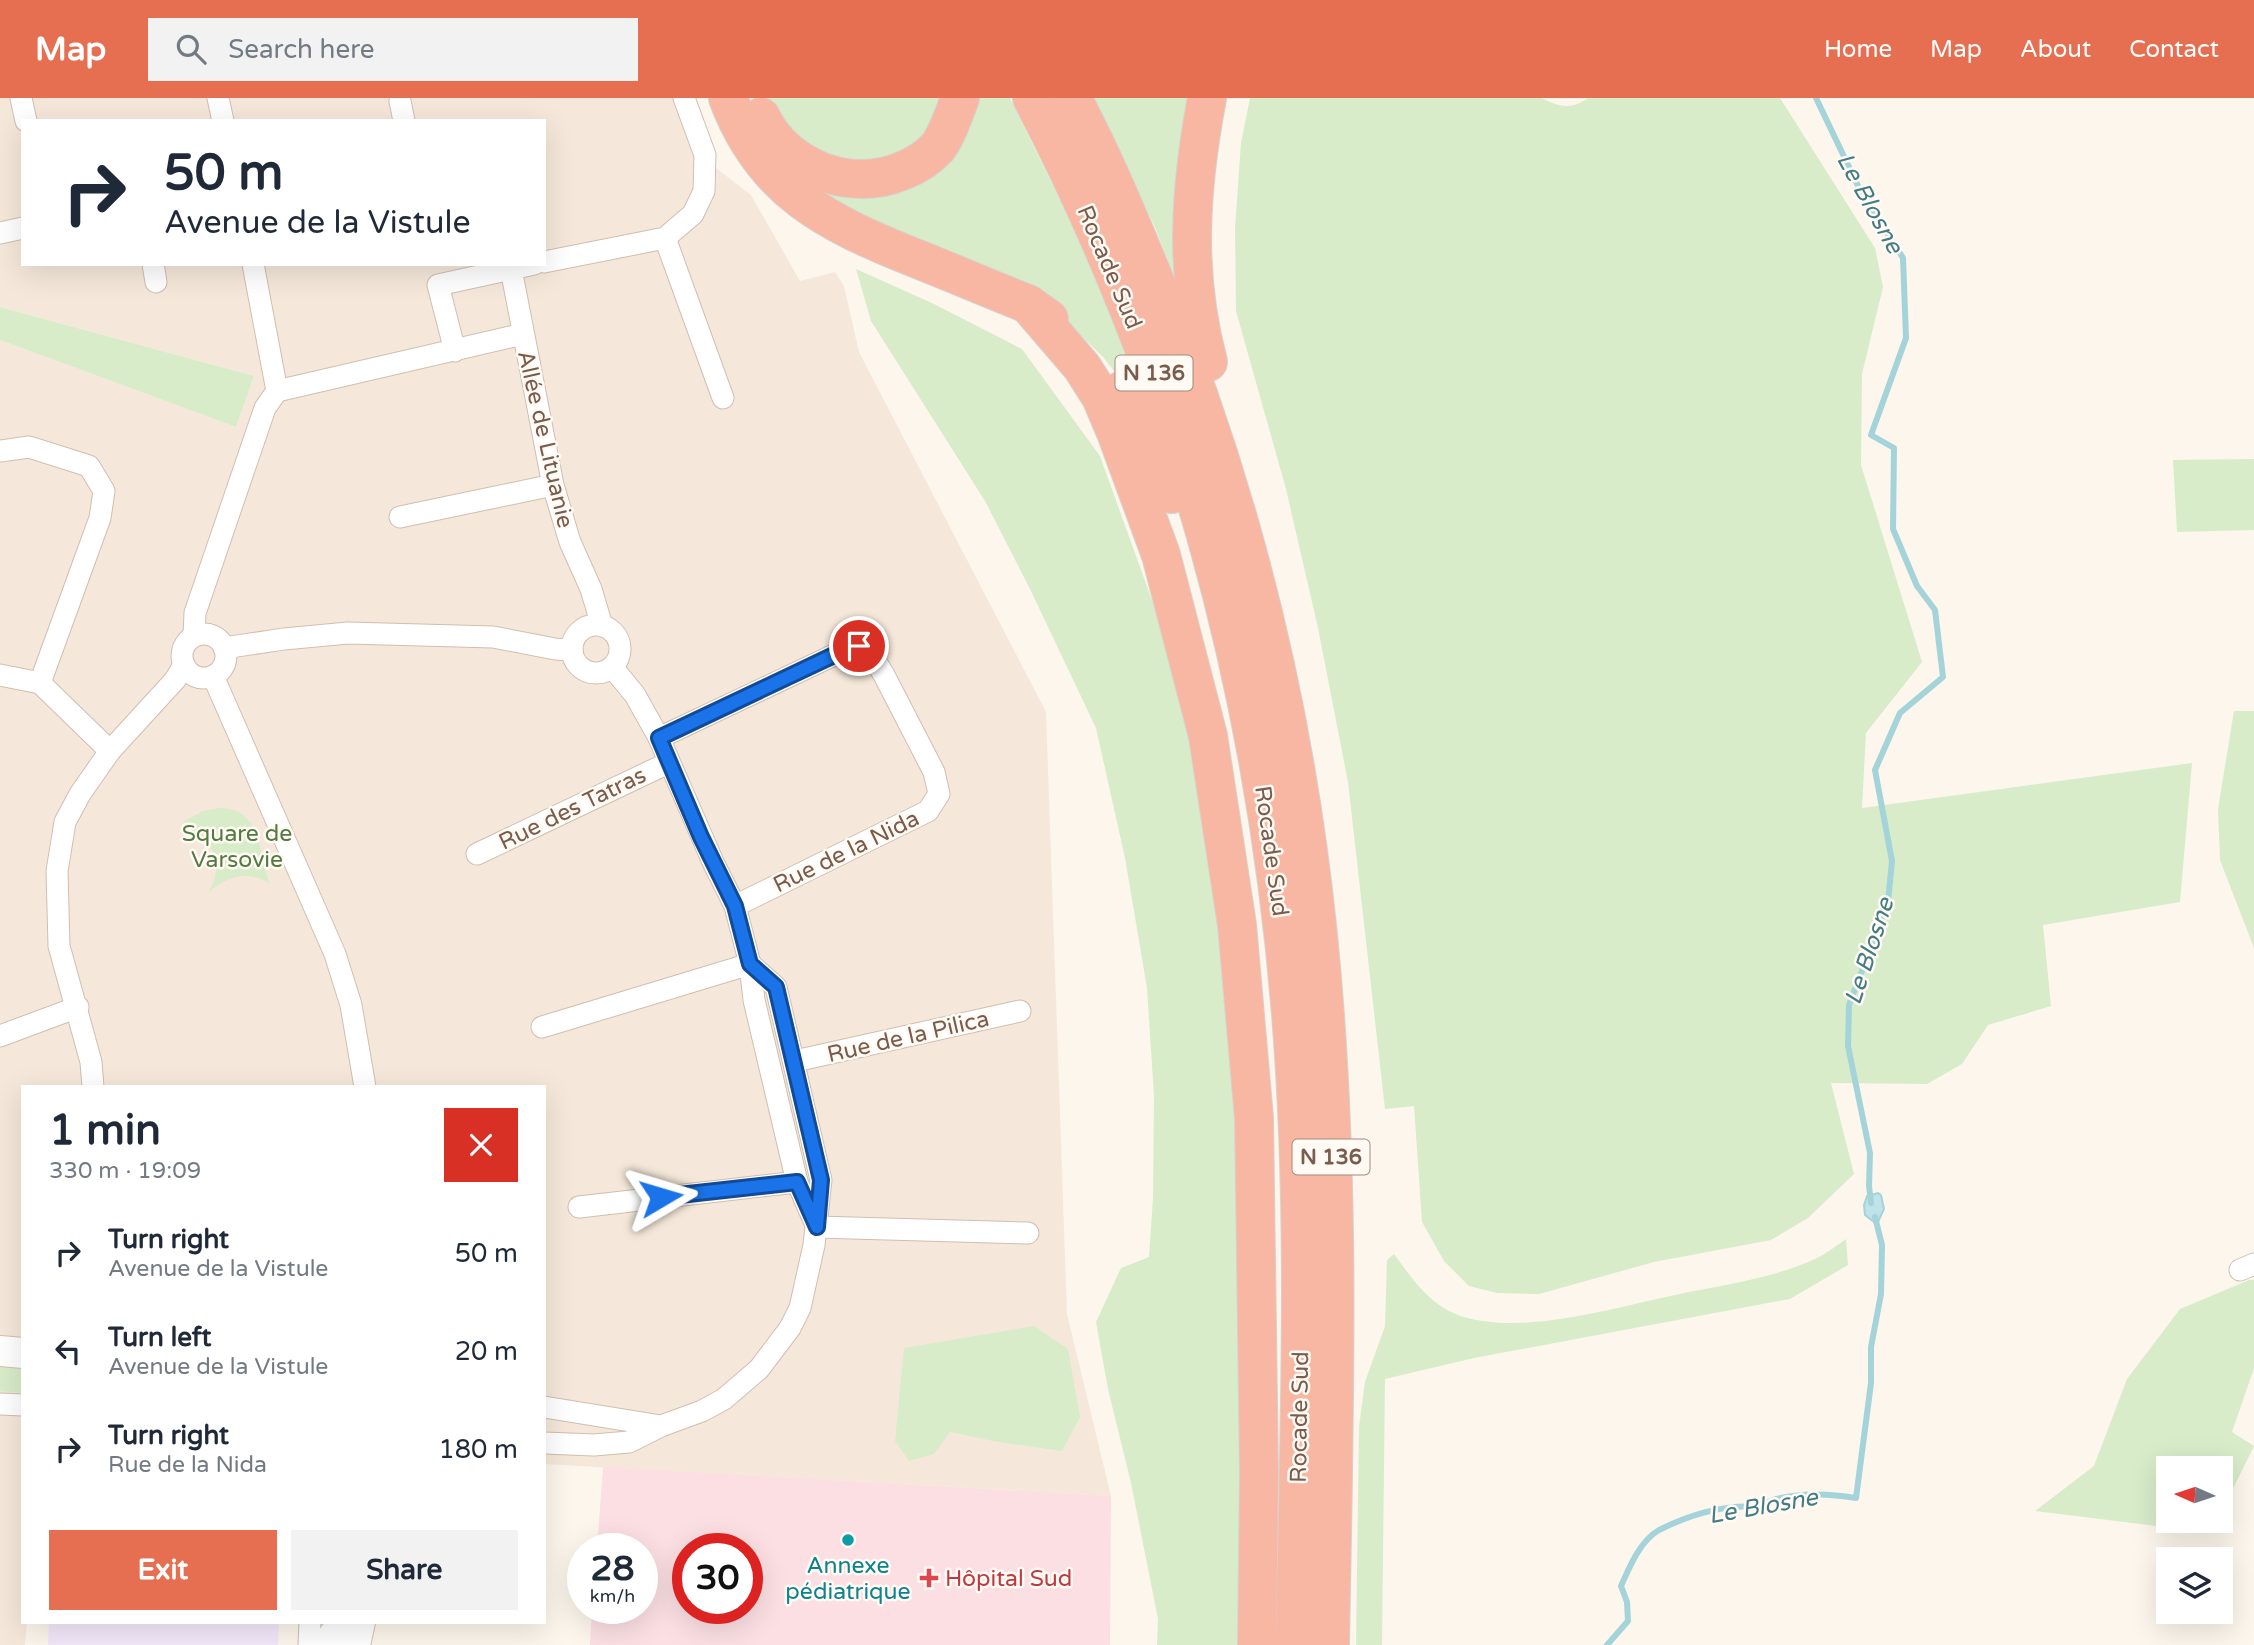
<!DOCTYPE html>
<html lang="en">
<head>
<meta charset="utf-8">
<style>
	body { margin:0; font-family:"Varela Round",sans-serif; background:#f2f2f3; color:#1f2937; height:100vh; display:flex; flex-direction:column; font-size:26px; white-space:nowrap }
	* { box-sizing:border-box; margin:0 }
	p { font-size:23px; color:#747a83 }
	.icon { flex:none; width:38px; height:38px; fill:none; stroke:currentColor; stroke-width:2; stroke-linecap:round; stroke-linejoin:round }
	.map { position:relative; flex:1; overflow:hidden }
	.details { position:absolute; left:21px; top:987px; width:525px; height:539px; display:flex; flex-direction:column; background:#fff; border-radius:0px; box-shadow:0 7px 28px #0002 }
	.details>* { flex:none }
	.banner { position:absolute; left:21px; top:21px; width:525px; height:147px; border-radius:0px; box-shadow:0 7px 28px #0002; background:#fff; color:#1f2937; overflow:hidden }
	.needle { width:46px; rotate:273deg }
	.tools { position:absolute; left:2156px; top:1358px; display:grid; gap:14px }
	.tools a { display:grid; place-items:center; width:77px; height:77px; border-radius:0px; background:#fff; box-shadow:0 7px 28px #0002; font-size:35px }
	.speed { position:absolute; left:567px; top:1435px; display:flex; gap:14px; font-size:35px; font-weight:700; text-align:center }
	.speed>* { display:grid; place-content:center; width:91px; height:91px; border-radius:50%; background:#fff; box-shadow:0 7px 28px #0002; line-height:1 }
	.speed small { font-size:18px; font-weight:400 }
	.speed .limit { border:10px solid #d22; background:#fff; color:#111 }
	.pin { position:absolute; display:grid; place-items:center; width:60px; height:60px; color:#fff; margin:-30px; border:4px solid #fff; border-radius:50%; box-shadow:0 2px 7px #0007 }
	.me { position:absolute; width:77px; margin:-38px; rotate:83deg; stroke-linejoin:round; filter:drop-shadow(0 0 5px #0008) }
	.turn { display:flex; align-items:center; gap:24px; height:147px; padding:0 28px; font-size:32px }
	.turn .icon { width:91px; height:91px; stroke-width:2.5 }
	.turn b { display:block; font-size:49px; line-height:60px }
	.round { display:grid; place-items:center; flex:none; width:74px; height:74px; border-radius:0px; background:#f2f2f3 }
	.head { display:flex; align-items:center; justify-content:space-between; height:119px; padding:0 28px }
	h1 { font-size:42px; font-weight:700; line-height:52px }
	.cta { display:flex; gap:14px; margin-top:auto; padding:14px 28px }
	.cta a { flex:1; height:80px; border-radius:0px; background:#e76f51; color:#fff; font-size:28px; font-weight:700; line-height:80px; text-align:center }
	.cta a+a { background:#f2f2f3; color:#1f2937 }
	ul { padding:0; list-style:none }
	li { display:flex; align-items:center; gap:21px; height:98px; padding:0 28px }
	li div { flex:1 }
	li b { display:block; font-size:26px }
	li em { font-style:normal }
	header { display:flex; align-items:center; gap:42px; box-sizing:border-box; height:98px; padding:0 35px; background:#e76f51; color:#fff }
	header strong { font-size:33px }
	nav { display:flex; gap:38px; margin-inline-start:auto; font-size:24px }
	.search { width:490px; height:63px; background:#f2f2f3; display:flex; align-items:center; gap:18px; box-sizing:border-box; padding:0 24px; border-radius:0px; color:#747a83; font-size:26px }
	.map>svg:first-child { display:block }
	.residential { fill:#f5e8da; fill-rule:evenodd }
	.education { fill:#f3e8fa }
	.medical { fill:#fbdfe3; fill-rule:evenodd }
	.green { fill:#d8ecc9 }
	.water { fill:#bfe3e8; stroke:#a5d3da; stroke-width:2 }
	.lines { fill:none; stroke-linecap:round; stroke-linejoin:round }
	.stream { stroke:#a5d3da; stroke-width:6 }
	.street-casing { stroke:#d1beb0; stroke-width:23 }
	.secondary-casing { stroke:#d6c0b0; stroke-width:32 }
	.highway-casing { stroke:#dad1cd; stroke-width:40 }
	.street { stroke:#fff; stroke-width:21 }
	.secondary { stroke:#fff; stroke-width:30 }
	.highway { stroke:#f7b7a3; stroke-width:38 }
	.route-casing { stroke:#114b97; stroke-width:18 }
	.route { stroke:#1a73e8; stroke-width:12 }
	.culture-dot { fill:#0f9aa8; stroke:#fffaf3; stroke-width:2.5 }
	.health-dot { fill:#e0444e; stroke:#fffaf3; stroke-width:2.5 }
	.labels { text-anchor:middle; stroke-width:5; stroke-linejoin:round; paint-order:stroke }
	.shield { fill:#fffaf3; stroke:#a28b7f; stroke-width:2 }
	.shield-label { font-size:21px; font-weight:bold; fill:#7a5c4d }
	.street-label { font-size:23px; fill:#7a5c4d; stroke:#fffaf3 }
	.park-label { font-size:23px; fill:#537a41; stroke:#fffaf3 }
	.culture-label { font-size:23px; fill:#0d838f; stroke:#fffaf3 }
	.health-label { font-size:23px; fill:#be3a42; stroke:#fffaf3; text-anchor:start }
	.water-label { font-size:24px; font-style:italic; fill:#437c86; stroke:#fffaf3 }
</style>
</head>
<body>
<header>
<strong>Map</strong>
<div class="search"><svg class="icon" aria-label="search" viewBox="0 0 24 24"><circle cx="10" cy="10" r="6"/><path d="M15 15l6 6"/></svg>Search here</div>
<nav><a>Home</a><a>Map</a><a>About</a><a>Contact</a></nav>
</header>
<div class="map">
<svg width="2254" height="1547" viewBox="0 0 2254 1547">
	<rect width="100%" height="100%" fill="#fdf6ec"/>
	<path class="residential" d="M 0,0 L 694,0 L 716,70 L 751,97 L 800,183 L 835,174 L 844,188 L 859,254 L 1046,614 L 1067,1216 L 1111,1398 L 544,1366 L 544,989 L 23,989 L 23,1524 L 27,1524 L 25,1547 L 0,1547 L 0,242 L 236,329 L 254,278 L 0,209 ZM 23,23 L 544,23 L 544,166 L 23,166 Z"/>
	<path class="education" d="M 49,1524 L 279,1524 L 278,1547 L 48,1547 Z"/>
	<path class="medical" d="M 603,1369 L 1111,1398 L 1110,1547 L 590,1547 L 592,1510 L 642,1510 L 642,1451 L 597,1451 ZM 688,1451 L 747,1451 L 747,1510 L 688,1510 Z"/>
	<g class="green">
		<path d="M 768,0 L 949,0 L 932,33 L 887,65 L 822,60 L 777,17 Z"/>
		<path d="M 970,0 L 1010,0 L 1088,159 L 1140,292 L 1129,292 L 1103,259 L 1076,233 L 875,134 L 803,77 L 866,92 Z"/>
		<path d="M 1094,0 L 1195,0 L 1178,181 L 1175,180 L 1154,127 Z"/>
		<path d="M 1250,0 L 1542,0 C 1558,9 1572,12 1588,0 L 1780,0 L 1875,150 L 1883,189 L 1862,276 L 1861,367 L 1922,564 L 1866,635 L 1862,710 L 2192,665 L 2180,804 L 2043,827 L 2051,908 L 1988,927 L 1962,966 L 1927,986 L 1831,985 L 1854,1076 L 1808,1120 L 1771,1142 L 1654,1164 L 1539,1196 L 1497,1195 L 1469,1188 L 1444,1163 L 1422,1124 L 1414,1008 L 1385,1011 L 1348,684 L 1318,530 L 1286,391 L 1236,213 L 1235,130 L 1241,45 Z"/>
		<path d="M 856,171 L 934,206 L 1022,251 L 1100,358 L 1167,544 L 1203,701 L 1228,913 L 1240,1084 L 1241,1547 L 1157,1547 L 1158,1521 L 1131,1385 L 1108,1291 L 1096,1224 L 1121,1170 L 1149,1159 L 1153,1100 L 1154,998 L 1147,890 L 1125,760 L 1096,630 L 1030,491 L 985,403 L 871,223 Z"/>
		<path d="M 0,209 L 254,278 L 236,329 L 0,242 Z"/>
		<path d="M 2254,361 L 2254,432 L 2177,434 L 2173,362 Z"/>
		<path d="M 2234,613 L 2254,613 L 2254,850 L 2220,762 L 2218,711 Z"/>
		<path d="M 219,710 C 263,709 258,757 270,786 C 248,771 225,779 207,796 C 221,777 221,743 192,740 L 184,723 L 203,713 Z"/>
		<path d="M 1846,1141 L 1848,1167 L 1790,1201 L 1474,1260 L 1385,1281 L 1382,1547 L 1356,1547 L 1359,1329 L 1365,1284 L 1385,1228 L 1387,1162 L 1394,1156 C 1413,1182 1431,1209 1464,1219 C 1525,1237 1613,1210 1675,1197 C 1721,1187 1771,1181 1815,1161 C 1826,1156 1836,1148 1846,1141 Z"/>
		<path d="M 2249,1182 L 2254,1182 L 2254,1270 L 2232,1334 L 2254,1348 L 2223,1411 L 2221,1412 L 2221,1370 L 2168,1370 L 2168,1423 L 2204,1423 L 2189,1432 L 2035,1413 L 2094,1368 L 2127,1281 L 2180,1211 Z"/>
		<path d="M 1034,1228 L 1068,1251 L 1080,1319 L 1062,1353 L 998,1344 L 950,1334 L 934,1356 L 909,1363 L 895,1343 L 904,1250 Z"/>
		<path d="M 0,1264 L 23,1266 L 23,1295 L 0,1293 Z"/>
	</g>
	<path class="water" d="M 1878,1095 L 1881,1097 L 1884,1111 L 1878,1124 L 1874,1124 L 1865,1117 L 1864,1107 L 1867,1098 Z"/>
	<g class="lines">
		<g class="stream">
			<path d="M 1816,0 L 1860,92 L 1903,160 L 1906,240 L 1871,337 L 1894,350 L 1893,431 L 1917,488 L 1935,512 L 1943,579 L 1900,615 L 1875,672 L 1892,763 L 1888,804 L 1849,907 L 1848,948 L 1870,1055 L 1869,1088 L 1871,1105"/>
			<path d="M 1607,1547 L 1628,1523 L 1627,1504 L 1621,1488 C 1630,1468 1640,1443 1659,1432 C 1689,1417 1725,1406 1759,1409 C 1783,1393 1828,1395 1856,1400 L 1871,1285 L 1871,1249 L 1881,1196 L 1882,1147 L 1875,1119"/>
		</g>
		<defs>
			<g id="street">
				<path d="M 21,0 L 26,23"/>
				<path d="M 218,0 L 223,23"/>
				<path d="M 400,3 L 404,23"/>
				<path d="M 0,135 L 23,130"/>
				<path d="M 665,140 L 723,300"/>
				<path d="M 544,164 L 665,140 L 693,116 L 704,93 L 705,57 L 684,0"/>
				<path d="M 153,166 L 156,184"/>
				<path d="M 511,171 L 553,387 L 570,444 L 591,491 L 602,528"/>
				<path d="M 455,253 L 438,187 L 534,166"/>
				<path d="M 277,293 L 523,236"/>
				<path d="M 0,353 L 29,349 L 89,368 L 104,393 L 100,420 L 40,585"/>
				<path d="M 400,419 L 553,387"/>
				<circle cx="596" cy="551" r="24"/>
				<circle cx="204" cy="558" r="22"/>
				<path d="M 194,538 L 195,515 L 265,310 L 277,293 L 253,166"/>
				<path d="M 224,550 L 284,541 L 348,535 L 493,539 L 555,551 L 572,552"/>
				<path d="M 612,569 L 635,597 L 659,640 L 713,764 L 735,808 L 750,866 L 754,902 L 797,1084 L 816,1127"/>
				<path d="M 0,577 L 40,585 L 110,653"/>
				<path d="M 213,578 L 335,856 L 351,907 L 365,989"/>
				<path d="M 659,640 L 834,557 L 859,548 L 873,559 L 884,577 L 934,674 L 939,696 L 928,713 L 735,808"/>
				<path d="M 477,756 L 668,665"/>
				<path d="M 542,929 L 750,866"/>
				<path d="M 0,938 L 78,909"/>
				<path d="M 795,963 L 1020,913"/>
				<path d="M 93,989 L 91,964 L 59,848 L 57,773 L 65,724 L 80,696 L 110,653 L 175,582 L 184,567"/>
				<path d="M 579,1109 L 797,1084"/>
				<path d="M 817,1129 L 1028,1135"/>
				<path d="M 2240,1172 L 2254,1166"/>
				<path d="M 0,1306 L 23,1307"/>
				<path d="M 544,1309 L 661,1328"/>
				<path d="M 544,1345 L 594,1347 L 629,1344 L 661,1328 L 702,1313 L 724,1301 L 759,1271 L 790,1230 L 800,1210 L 814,1147 L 821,1082 L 776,889 L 750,866"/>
				<path d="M 309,1547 L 310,1524"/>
			</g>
			<g id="secondary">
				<path d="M 0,1253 L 23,1255"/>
				<path d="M 327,1547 L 343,1524"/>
				<path d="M 355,1547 L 360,1524"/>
			</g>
			<g id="highway">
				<path d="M 728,0 C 763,94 828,125 915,160 C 953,175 990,191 1028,206 L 1049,221"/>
				<path d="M 1032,0 C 1182,289 1265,592 1291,916 C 1308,1125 1299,1337 1295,1547"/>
				<path d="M 1072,0 C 1103,58 1129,120 1154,181 C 1241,391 1295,611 1318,837 C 1342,1073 1334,1311 1330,1547"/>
				<path d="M 1207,0 C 1190,90 1184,174 1208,264"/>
				<path d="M 761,19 C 785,70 850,95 902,73 C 915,68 929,59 938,49 C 948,35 954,16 960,0"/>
				<path d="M 1028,206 L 1082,269 L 1101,299 L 1117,337 L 1161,457 L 1208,638 L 1237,827 L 1254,1020 L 1259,1374 L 1257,1547"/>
				<path d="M 1121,293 L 1158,362 L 1172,396"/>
			</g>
		</defs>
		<use href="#street" class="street-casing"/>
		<use href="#secondary" class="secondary-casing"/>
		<use href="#highway" class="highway-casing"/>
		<use href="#street" class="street"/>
		<use href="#secondary" class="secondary"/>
		<use href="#highway" class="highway"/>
	</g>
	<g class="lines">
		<defs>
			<path id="route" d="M 661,1099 L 797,1084 L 817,1129 L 821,1082 L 776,889 L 750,866 L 735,808 L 701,739 L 659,640 L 834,557 L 859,548"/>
		</defs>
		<use href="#route" class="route-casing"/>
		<use href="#route" class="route"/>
	</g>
	<circle class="culture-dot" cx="848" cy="1442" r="7"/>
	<path class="health-dot" d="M925.5 1469.5h7v7h7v7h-7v7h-7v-7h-7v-7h7z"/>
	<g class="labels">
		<g class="shield">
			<rect x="1115.5" y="257.5" width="77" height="35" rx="5"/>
			<rect x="1292.5" y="1041.5" width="77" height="35" rx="5"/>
		</g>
		<g class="shield-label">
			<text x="1154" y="282">N 136</text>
			<text x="1331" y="1066">N 136</text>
		</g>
		<g class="street-label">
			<text transform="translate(1110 169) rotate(67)" y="8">Rocade Sud</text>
			<text transform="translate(546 341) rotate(77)" y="8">Allée de Lituanie</text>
			<text transform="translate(572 710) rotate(-26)" y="8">Rue des Tatras</text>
			<text transform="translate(846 753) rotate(-26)" y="8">Rue de la Nida</text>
			<text transform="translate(1272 753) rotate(82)" y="8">Rocade Sud</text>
			<text transform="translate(908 938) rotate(-13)" y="8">Rue de la Pilica</text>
			<text transform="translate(1299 1319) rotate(-89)" y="8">Rocade Sud</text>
		</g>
		<g class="park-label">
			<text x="237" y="743">Square de<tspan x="237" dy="26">Varsovie</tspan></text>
		</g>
		<g class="culture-label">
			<text x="848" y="1475">Annexe<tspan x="848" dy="26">pédiatrique</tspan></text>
		</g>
		<g class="health-label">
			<text x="945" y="1488">Hôpital Sud</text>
		</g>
		<g class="water-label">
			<text transform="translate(1870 105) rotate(61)" y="8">Le Blosne</text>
			<text transform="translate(1869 853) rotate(-72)" y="8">Le Blosne</text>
			<text transform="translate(1763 1408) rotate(-10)" y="8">Le Blosne</text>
		</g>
	</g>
</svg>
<div class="tools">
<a><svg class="needle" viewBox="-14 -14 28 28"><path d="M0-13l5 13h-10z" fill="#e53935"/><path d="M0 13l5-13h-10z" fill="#747a83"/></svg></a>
<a><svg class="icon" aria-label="layers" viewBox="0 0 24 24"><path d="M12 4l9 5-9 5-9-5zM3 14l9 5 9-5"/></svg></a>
</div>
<div class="speed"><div>28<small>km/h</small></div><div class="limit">30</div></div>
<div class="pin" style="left:859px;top:548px;background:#d93025"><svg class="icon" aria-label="arrive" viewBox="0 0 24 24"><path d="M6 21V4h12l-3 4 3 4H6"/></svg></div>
<svg class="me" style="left:661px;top:1099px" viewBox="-20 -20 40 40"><path d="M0-17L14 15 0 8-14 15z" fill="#1a73e8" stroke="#fff" stroke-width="4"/></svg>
<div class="banner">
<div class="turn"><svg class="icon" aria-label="right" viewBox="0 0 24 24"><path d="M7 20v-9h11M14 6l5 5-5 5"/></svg><div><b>50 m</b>Avenue de la Vistule</div></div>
</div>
<section class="details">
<div class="head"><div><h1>1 min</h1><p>330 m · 19:09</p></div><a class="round" style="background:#d93025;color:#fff"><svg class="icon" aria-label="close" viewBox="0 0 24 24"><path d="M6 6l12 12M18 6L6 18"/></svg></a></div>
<ul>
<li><svg class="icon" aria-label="right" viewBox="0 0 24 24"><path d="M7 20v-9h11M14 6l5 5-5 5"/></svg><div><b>Turn right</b><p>Avenue de la Vistule</p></div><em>50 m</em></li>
<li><svg class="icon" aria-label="left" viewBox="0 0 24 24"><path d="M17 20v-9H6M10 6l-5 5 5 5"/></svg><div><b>Turn left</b><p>Avenue de la Vistule</p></div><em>20 m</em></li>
<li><svg class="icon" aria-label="right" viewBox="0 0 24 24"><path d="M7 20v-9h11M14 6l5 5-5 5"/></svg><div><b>Turn right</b><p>Rue de la Nida</p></div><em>180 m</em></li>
</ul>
<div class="cta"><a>Exit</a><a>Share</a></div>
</section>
</div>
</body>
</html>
